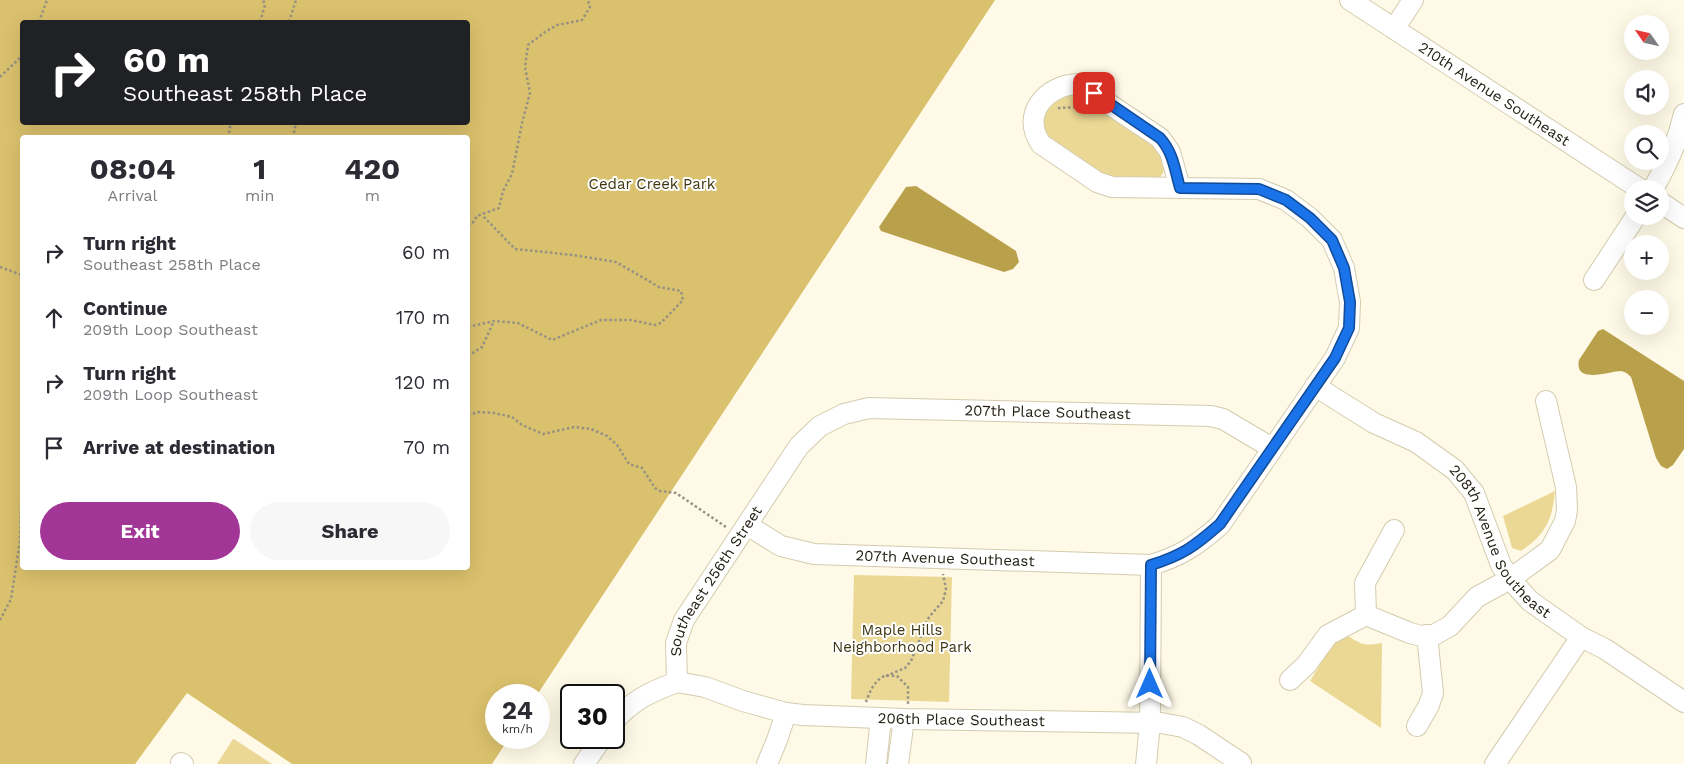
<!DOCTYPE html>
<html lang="en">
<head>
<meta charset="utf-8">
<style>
	body { margin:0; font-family:"Work Sans",sans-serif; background:#f7f7f7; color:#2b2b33; height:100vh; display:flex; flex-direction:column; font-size:19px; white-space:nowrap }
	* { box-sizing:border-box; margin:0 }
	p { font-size:16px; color:#7c7c81 }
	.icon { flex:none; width:28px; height:28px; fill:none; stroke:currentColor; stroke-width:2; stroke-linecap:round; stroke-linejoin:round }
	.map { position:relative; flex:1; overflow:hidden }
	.side { position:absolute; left:20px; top:135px; width:450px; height:435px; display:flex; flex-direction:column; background:#fff; border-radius:5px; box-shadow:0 5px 20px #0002 }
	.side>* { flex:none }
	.banner { position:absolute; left:20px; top:20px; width:450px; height:105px; border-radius:5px; box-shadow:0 5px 20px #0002; background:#202124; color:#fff; overflow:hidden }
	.needle { width:32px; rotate:304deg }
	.controls { position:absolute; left:1624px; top:15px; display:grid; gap:10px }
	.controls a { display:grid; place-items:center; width:45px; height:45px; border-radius:50%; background:#fff; box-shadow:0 5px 20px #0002; font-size:25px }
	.speed { position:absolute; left:485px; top:684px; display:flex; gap:10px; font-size:25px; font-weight:700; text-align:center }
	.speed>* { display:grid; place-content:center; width:65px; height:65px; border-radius:50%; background:#fff; box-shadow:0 5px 20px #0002; line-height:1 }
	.speed small { font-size:12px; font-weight:400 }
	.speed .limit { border:2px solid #111; border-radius:8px; background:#fff; color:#111 }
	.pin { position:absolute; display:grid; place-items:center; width:42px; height:42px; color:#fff; margin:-21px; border-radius:10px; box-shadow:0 2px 8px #0006 }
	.me { position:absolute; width:55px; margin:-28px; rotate:0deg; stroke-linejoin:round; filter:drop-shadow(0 0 4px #0008) }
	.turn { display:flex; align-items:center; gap:18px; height:105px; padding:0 20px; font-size:22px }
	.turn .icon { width:65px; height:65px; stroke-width:2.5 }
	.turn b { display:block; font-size:35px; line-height:42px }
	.eta { display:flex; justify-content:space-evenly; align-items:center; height:85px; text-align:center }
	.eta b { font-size:30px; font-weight:700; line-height:35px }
	.button { display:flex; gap:10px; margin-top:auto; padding:10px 20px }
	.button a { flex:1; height:58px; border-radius:30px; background:#a13697; color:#fff; font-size:20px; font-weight:700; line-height:58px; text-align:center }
	.button a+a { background:#f7f7f7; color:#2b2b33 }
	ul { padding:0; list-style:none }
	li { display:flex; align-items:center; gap:15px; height:65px; padding:0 20px }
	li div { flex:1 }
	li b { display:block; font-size:19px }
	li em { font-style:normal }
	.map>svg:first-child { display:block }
	.green { fill:#ecd895 }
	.forest { fill:#dac16d; fill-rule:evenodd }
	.water { fill:#b9a14c }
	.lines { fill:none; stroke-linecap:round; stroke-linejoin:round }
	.minor-casing { stroke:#d4ccae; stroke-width:22 }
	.path { stroke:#969283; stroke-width:2.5; stroke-dasharray:2.5 2.5; stroke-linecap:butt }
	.minor { stroke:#fff; stroke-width:20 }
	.route-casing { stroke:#114b97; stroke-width:12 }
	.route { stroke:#1a73e8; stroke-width:9 }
	.labels { text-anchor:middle; stroke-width:4; stroke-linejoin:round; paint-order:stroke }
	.street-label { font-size:15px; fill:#242116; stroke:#fff }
	.park-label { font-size:15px; fill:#403611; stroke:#fff }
</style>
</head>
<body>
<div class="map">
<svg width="1684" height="764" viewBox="0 0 1684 764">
	<rect width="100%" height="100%" fill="#fffae7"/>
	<g class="green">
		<path d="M 1080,93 L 1150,141 L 1164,159 L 1165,166 L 1163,173 L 1158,180 L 1110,178 L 1052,141 L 1044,130 L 1043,122 L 1046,111 L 1061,94 Z"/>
		<path d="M 1555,491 C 1552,520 1546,534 1521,551 L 1512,548 L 1503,516 Z"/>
		<path d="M 854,575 L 952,577 L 949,702 L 851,699 Z"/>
		<path d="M 1348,636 C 1362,645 1365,646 1382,643 L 1381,728 L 1310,681 L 1333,643 Z"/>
		<path d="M 233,739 L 234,739 L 272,764 L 217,764 Z"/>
	</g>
	<path class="forest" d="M 0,0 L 995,0 L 537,695 L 496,695 L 496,738 L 509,738 L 492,764 L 292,764 L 187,693 L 135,764 L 0,764 ZM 22,22 L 468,22 L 468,122 L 22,122 ZM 22,138 L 468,138 L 468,568 L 22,568 Z"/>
	<g class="water">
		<path d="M 916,186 L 1016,251 L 1019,262 L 1013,269 L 1004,272 L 881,231 L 879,227 L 906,187 Z"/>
		<path d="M 1603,329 L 1684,381 L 1684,449 L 1673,465 L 1667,469 L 1661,466 L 1656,458 L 1631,377 C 1628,374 1626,372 1621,371 C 1610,371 1574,385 1579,360 L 1598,331 Z"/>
	</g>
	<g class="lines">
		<defs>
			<g id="minor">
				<path id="s1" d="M 1350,0 L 1640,189"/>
				<path d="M 1394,29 L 1413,0"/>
				<path d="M 1653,189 C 1667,165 1678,140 1684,114"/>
				<path d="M 1660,202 L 1684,218"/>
				<path d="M 1594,280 L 1636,216"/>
				<path id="s2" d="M 1315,386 L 1374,423 L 1416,442 L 1455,470 L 1474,493 L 1501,565 L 1510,579 L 1530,601 L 1581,637 L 1605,649 L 1684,702"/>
				<path id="s3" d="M 747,525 L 781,546 L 814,554 L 1151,565 C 1181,556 1196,546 1220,525 L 1335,358 L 1349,328 L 1350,302 L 1344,268 L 1332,240 L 1310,218 L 1286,200 L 1259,189 L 1112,187 L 1097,182 L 1041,144 C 1020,114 1047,84 1079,84 L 1160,138 L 1170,152 L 1180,188"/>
				<path d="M 1366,615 L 1410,633 L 1421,636 L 1434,635 L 1450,626 L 1477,597 L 1510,579 L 1550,550 L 1565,521 L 1567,510 L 1566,487 L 1546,401"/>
				<path d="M 1290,680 L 1306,665 L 1328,635 L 1366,615 L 1365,583 L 1394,530"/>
				<path id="s4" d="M 677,682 L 676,643 L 684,620 L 799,446 L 820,426 L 844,414 L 869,408 L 1211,416 L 1223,419 L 1272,448"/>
				<path id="s5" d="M 677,682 L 705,687 L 743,701 L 786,713 L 803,715 L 905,719 L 1161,723 L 1183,727 L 1199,735 L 1241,763"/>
				<path d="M 614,721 C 633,700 650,692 677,682"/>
				<path d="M 1417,726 L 1429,705 L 1433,693 L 1427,635"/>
				<path d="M 181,763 L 183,764"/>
				<path d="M 584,764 L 602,738"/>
				<path d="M 767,764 L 777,740 L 786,713"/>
				<path d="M 876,764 L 881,718"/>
				<path d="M 898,764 L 904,719"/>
				<path d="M 1146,764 L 1150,723 L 1151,565"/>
				<path d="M 1495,764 L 1581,637"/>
			</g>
		</defs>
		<use href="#minor" class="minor-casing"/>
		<g class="path">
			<path d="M 39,22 L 47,0"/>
			<path d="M 260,22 L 265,5 L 263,0"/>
			<path d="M 289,22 L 296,0"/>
			<path d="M 0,77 L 22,56"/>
			<path d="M 1058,108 L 1079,107 L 1088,112"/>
			<path d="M 228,138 L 231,122"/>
			<path d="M 293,138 L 296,122"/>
			<path d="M 468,225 L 472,224 L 477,216 L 499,208 L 503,191 L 512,174 L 522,123 L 530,93 L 525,67 L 528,45 L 545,32 L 557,25 L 582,20 L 590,7 L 588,0"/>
			<path d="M 0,267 L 22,275"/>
			<path d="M 468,327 L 494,321 L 518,323 L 552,340 L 601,320 L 631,320 L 655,325 L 661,323 L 683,300 L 681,291 L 659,287 L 616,262 L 573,255 L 515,249 L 482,215"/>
			<path d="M 468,356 L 482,347 L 494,321"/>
			<path d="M 468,415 L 479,412 L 494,413 L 512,417 L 522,425 L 543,434 L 574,427 L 591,429 L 607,436 L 617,445 L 629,464 L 642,468 L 655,488 L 660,491 L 676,493 L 726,527"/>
			<path d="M 0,620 L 11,599 L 20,541 L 22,475"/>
			<path d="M 886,676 L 905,668 L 911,661 L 929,617 L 943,601 L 946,589 L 943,574"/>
			<path d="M 866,702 C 869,693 875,679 885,676 C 888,675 893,676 897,676 L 908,687 L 908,704"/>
		</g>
		<use href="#minor" class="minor"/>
	</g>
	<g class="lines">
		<defs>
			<path id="route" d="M 1094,93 L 1160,138 C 1173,152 1175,170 1180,188 L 1259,189 L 1286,200 L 1310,218 L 1332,240 L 1344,268 L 1350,302 L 1349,328 L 1335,358 L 1220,524 C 1195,546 1183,555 1151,565 L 1150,684"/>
		</defs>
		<use href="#route" class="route-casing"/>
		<use href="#route" class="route"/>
	</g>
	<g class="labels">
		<g class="street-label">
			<text dy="5" stroke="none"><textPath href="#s1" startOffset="172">210th Avenue Southeast</textPath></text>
			<text dy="5" stroke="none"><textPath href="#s4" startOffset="532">207th Place Southeast</textPath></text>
			<text dy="5" stroke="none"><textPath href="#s2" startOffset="250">208th Avenue Southeast</textPath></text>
			<text dy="5" stroke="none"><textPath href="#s3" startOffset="205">207th Avenue Southeast</textPath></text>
			<text dy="5" stroke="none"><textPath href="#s4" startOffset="112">Southeast 256th Street</textPath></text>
			<text dy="5" stroke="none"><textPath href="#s5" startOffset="289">206th Place Southeast</textPath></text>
		</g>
		<g class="park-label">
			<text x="652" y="189">Cedar Creek Park</text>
			<text x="902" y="635">Maple Hills<tspan x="902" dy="17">Neighborhood Park</tspan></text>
		</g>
	</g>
</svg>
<div class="controls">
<a><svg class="needle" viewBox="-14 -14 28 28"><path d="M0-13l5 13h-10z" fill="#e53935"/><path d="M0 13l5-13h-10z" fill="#7c7c81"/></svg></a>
<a><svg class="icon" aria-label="sound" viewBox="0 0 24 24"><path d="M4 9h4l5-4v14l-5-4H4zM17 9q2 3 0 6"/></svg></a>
<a><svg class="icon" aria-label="search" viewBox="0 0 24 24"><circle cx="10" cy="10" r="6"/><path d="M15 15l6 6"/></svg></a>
<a><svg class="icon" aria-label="layers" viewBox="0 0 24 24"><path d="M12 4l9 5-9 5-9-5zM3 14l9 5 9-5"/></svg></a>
<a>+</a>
<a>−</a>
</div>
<div class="speed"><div>24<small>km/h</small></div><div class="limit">30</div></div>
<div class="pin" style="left:1094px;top:93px;background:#d93025"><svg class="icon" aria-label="arrive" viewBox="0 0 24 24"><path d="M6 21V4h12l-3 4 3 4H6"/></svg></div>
<svg class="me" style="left:1150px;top:684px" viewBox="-20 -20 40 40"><path d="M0-17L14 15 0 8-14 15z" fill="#1a73e8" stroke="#fff" stroke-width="4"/></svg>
<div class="banner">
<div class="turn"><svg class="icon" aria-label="right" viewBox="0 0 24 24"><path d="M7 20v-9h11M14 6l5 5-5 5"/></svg><div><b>60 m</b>Southeast 258th Place</div></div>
</div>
<section class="side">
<div class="eta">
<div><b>08:04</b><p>Arrival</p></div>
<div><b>1</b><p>min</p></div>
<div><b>420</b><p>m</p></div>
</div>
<ul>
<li><svg class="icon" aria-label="right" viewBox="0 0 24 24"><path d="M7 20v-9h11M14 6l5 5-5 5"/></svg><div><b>Turn right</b><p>Southeast 258th Place</p></div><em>60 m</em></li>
<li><svg class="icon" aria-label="ahead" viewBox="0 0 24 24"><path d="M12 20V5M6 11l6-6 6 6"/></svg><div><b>Continue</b><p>209th Loop Southeast</p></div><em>170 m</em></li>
<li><svg class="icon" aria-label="right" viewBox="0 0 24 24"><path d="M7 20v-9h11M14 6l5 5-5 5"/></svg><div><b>Turn right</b><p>209th Loop Southeast</p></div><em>120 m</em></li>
<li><svg class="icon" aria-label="arrive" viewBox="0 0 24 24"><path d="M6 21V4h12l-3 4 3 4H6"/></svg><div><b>Arrive at destination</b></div><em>70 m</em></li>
</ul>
<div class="button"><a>Exit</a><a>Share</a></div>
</section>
</div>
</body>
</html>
